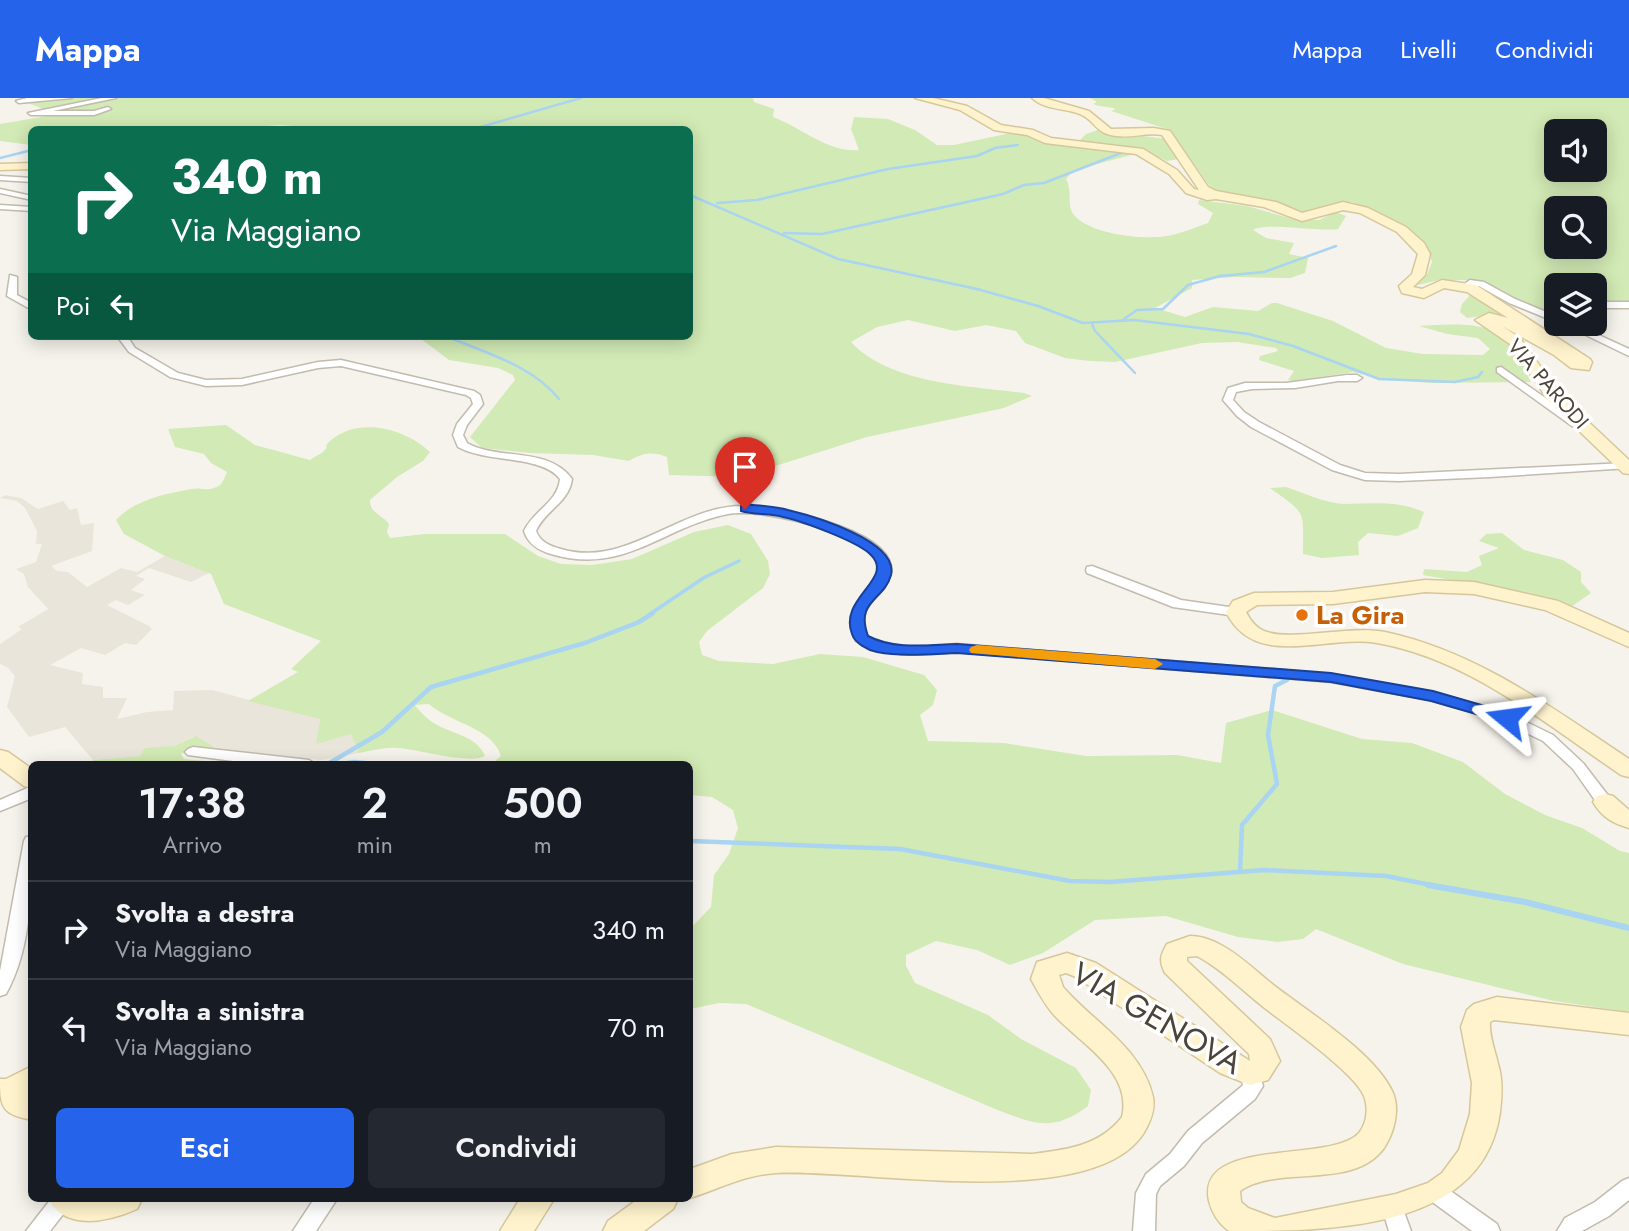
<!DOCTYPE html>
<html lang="it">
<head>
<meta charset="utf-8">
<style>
	body { margin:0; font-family:Jost,sans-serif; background:#242831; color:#f1f3f6; height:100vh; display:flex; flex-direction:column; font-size:26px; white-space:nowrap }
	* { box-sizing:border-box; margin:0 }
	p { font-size:23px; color:#9ea1a6 }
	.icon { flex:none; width:38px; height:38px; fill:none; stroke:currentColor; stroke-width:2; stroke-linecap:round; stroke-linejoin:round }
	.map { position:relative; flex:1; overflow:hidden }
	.drawer { position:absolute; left:28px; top:663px; width:665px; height:441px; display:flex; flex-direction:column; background:#171b24; border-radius:10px; box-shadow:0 4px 18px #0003 }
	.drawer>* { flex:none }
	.hud { position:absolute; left:28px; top:28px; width:665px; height:214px; border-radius:10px; box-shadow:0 4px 18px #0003; background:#0b6e4f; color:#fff; overflow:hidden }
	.controls { position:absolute; left:1544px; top:21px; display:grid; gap:14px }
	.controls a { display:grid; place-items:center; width:63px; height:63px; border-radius:10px; background:#171b24; box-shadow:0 4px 18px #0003; font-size:35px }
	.pin { position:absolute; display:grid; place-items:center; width:60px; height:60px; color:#fff; margin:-72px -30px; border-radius:50% 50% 50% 0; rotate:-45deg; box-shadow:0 0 7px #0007 }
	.pin .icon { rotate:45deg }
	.me { position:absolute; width:77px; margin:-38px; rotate:286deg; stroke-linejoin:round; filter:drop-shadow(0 0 5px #0008) }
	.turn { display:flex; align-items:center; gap:24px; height:147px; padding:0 28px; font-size:32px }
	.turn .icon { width:91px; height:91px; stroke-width:2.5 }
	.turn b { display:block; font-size:49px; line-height:60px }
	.then { display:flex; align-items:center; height:66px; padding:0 28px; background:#0003; gap:14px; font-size:26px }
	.eta { display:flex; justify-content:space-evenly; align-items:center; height:119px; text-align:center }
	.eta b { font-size:42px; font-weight:600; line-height:49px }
	.action { display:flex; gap:14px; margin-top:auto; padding:14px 28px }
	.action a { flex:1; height:80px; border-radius:10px; background:#2563eb; color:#fff; font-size:28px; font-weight:600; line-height:80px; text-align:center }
	.action a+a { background:#242831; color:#f1f3f6 }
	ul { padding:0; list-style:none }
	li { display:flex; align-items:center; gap:21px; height:98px; padding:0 28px; border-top:2px solid #363941 }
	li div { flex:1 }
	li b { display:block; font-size:26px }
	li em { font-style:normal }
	header { display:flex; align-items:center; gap:42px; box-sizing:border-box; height:98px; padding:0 35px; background:#2563eb; color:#fff }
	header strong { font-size:33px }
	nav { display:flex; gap:38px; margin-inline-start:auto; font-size:24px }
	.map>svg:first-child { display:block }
	.residential { fill:#eae5da }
	.green { fill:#d2eab5; fill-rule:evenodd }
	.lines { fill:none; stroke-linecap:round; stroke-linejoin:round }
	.stream-far3 { stroke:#a9d4f2; stroke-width:2.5 }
	.stream-far2 { stroke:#a9d4f2; stroke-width:3.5 }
	.stream-far1 { stroke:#a9d4f2; stroke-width:4.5 }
	.stream { stroke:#a9d4f2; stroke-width:6 }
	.street-casing { stroke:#c2bbae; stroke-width:3 }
	.secondary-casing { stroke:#d6c79b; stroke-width:3 }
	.street { fill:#fff; fill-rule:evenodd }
	.secondary { fill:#fff3cd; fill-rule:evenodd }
	.route { fill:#2563eb; stroke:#184099; stroke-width:2 }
	.slow { fill:#f59e0b }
	.food-dot { fill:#e8710a; stroke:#fff; stroke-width:2.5 }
	.labels { text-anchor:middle; stroke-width:7; stroke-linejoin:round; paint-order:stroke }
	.far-street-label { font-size:21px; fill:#4b4439; stroke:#fff }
	.food-label { font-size:26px; font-weight:bold; fill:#c56008; stroke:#fff; text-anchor:start }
	.near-street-label { font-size:32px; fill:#4b4439; stroke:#fff }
</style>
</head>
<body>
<header>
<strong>Mappa</strong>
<nav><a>Mappa</a><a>Livelli</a><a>Condividi</a></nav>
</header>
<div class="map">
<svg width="1629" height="1133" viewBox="0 0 1629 1133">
	<rect width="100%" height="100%" fill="#f6f3ec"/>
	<path class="residential" d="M 5,397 L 21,400 L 38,411 L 63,403 L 70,412 L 77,410 L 81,427 L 94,425 L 92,453 L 51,468 L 57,473 L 68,474 L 87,489 L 121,470 L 137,474 L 165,458 L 209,475 L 191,484 L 149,470 L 136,478 L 145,481 L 131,492 L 145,497 L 128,507 L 116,502 L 107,507 L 149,528 L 152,531 L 136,547 L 125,545 L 105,557 L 81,550 L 50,567 L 83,575 L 82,586 L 103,589 L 103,600 L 127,600 L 117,621 L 147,614 L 173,612 L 174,593 L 212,592 L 320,621 L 319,628 L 351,635 L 359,655 L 322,662 L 233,654 L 212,651 L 193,639 L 174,648 L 140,658 L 93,662 L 65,629 L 29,639 L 7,609 L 15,578 L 8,570 L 0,566 L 0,546 L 22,531 L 18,529 L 48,511 L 28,489 L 24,476 L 16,471 L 36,464 L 42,446 L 36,446 L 37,433 L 25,410 L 17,403 L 0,400 Z"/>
	<g class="green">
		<path d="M 44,0 L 753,0 L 754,4 L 774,11 L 773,19 C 801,29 828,55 859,52 L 851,31 L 854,19 L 888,21 L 915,32 L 937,47 L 954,47 L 1020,33 L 1054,46 L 1126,53 L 1131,57 L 1074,72 L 1066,81 C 1073,94 1066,107 1074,117 C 1090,137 1148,143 1172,137 C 1184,134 1196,129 1208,125 L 1213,115 L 1198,106 L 1199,102 L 1247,108 L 1293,121 L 1319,122 L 1336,114 L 1346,118 L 1338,131 C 1317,134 1266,124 1253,132 L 1266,140 L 1294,145 L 1289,156 L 1308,160 L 1305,175 L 1290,180 L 1236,179 L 1192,182 L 1192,190 L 1155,210 L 1185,219 L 1213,209 L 1258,213 L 1272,205 L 1277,205 L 1333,223 L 1386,250 L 1423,256 L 1483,257 L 1490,251 L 1478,240 L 1447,236 L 1419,228 C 1449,227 1493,220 1513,249 C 1520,259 1525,273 1531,284 L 1431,285 L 1383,281 L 1353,274 L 1293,283 L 1288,282 L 1294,273 L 1259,262 L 1260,258 L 1278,253 L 1276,250 L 1237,244 L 1202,245 L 1115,264 L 1090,263 L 1065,260 L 1025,245 L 1016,233 L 986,227 L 955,233 L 908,222 L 877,229 L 851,244 C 890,286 970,288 1024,295 L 1032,298 L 1004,310 L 867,339 L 741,379 L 669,377 L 667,359 C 652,353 642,355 629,363 L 593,357 L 530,355 L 482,350 L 470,339 L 515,282 L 513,277 L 498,270 L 449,262 L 417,238 L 690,238 L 690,32 L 301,32 L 307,29 L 280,27 L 218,32 L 32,32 L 31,47 L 0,43 L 0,26 L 47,18 L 43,11 L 26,4 Z"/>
		<path d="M 1066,0 L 1629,0 L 1629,205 L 1594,204 L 1594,187 L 1556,187 L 1556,218 L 1508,199 L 1478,182 L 1439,182 L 1418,187 L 1416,185 L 1427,177 L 1432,164 L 1426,145 L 1408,132 L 1352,104 L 1338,104 L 1301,114 L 1272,104 L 1216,93 L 1211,90 L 1170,32 L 1111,13 L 1116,11 C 1108,8 1100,9 1093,6 L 1097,4 L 1090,0 ZM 1556,33 L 1594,33 L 1594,72 L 1556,72 ZM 1556,110 L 1594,110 L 1594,149 L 1556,149 Z"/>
		<path d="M 1098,32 L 1166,41 L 1179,61 L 1167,63 L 1140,50 L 1078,44 L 1086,36 Z"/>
		<path d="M 1472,195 L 1505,215 L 1467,220 L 1460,214 L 1462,206 Z"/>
		<path d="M 226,327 L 255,347 L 310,362 C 314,359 321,356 324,353 C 330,346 323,349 330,343 C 358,318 405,330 430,354 L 423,363 L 397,379 L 370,402 C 369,415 383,417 389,426 L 387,434 L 390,440 L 425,436 L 505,436 L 538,458 L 561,466 L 592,467 L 632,461 L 694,434 L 728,427 L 751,436 L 768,463 L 770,476 L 763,490 L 707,533 L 699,544 L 702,557 L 719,563 L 773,566 L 820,556 L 863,559 L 924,577 L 937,592 L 933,607 L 920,617 L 928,643 L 1004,645 L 1086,658 L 1177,657 L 1221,665 L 1226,625 L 1272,612 L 1362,641 L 1412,645 L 1463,664 L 1505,696 L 1545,717 L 1582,730 L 1620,753 L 1629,755 L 1629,914 L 1554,903 L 1403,866 L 1316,831 L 1303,841 L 1277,844 L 1238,839 L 1166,818 L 1095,822 L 1043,855 L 1010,867 L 977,852 L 936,843 L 906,857 L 906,868 L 915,885 L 988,917 L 1021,941 L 1076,970 L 1091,992 L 1088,1008 C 1051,1036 1032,1025 993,1010 L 746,906 L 719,905 L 690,911 L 690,831 L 711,809 L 714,777 L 729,756 L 738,730 L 733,712 L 712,699 L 690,697 L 690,667 L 490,667 L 501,658 C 492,629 450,625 429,606 L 415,607 C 421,615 428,622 437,627 C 453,636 477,638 485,658 C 471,667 417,651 398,650 C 385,649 371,653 359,655 L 351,636 L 316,646 L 320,621 L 248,603 L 298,574 L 291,571 L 321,543 L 224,506 L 211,476 L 165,458 L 124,436 L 116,422 C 136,401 165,396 192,391 C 199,389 207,393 214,390 C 222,388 224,381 227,374 L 211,365 L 204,356 L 175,349 L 168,331 Z"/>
		<path d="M 1286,389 C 1304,395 1325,405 1344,406 C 1374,406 1395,402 1424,414 L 1418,430 L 1398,438 L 1368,435 L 1358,444 L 1359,457 L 1322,460 L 1303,456 C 1303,410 1307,417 1270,390 Z"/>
		<path d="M 1502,435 L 1524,452 L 1563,462 L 1581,474 L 1581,484 L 1591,495 L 1568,511 L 1548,499 L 1423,477 L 1424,471 L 1467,474 L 1482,467 L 1479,458 L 1499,450 L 1479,443 L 1486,436 Z"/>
		<path d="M 196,638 L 214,649 L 195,649 L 181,656 L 184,661 L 245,667 L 89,667 L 93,662 L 140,658 L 145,650 L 174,648 Z"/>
	</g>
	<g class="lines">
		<g class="stream-far3">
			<path d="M 470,32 L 581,0"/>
			<path d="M 0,60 L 32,52"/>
			<path d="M 690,97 L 838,161 L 977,191 L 1038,208 L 1083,225 L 1134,222 L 1249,236 L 1293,248 L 1379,281 L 1455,284 L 1478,279 L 1482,274"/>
			<path d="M 717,105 L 757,102 L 888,71 L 977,58 L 995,50 L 1018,47"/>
			<path d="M 784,135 L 822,136 L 1003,96 L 1024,87 L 1044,85 L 1126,53"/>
			<path d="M 1124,221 L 1137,212 L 1163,211 L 1188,187 L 1220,178 L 1264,174 L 1336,148"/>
			<path d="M 1092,226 L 1095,233 L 1135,275"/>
			<path d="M 446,238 C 485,255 532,267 559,301"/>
		</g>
		<path class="stream-far2" d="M 650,516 L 705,479 L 739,463"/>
		<g class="stream-far1">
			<path d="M 326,667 L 382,634 L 431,589 L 585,545 L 639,524 L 653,515"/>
			<path d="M 335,667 L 354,664 L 385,667"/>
			<path d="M 690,743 L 900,751 L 1070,783 L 1110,784 L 1264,772 L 1386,778 L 1436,788"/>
			<path d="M 1240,773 L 1242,727 L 1277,686 L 1268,637 L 1275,588 L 1287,582"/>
		</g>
		<path class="stream" d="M 1428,787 L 1525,804 L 1629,830"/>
		<defs>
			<g id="street">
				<path d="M 27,0 L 72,0 L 19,5 L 16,3 Z"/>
				<path d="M 102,0 L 116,0 L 53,13 L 94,13 L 108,9 L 111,11 L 94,17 L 31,17 L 28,15 Z"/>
				<path d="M 0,78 L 32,80 L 32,84 L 0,82 Z"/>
				<path d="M 0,91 L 32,98 L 32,102 L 0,95 Z"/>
				<path d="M 0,107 L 32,109 L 32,113 L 0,111 Z"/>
				<path d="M 10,177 L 17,179 L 17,197 L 32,205 L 32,212 L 7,198 Z"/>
				<path d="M 1470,182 L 1484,184 L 1515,201 L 1556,218 L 1556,224 L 1509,205 L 1479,188 L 1463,191 L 1463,187 Z"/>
				<rect x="1594" y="204" width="35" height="6"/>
				<path d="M 1563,226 L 1575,226 L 1629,251 L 1629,258 Z"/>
				<path d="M 117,238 L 127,238 L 135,250 L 178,275 L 206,282 L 242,281 L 318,264 L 341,262 L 474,293 L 480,297 L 483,306 L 467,327 L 463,337 L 467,345 C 499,363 548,348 572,381 C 569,405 545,412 536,433 C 540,444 550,448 561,451 C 627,471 679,407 744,408 C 776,408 884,430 891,468 C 894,484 875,497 868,509 C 838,559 934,548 957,546 L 1331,576 L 1433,594 L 1512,617 L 1553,637 L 1583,665 L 1613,704 L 1611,708 L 1599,708 L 1573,671 L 1543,643 L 1502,623 L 1431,602 L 1331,584 L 957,554 C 922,557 888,561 856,543 C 833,502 896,486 873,458 C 852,432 760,410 728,416 C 662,429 624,478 551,456 C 538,452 528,446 524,433 C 533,413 558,404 560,381 C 542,357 486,365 458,349 L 453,337 L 457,326 L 473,306 L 471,300 L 466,297 L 341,268 L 318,270 L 242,287 L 206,288 L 170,279 L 129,254 Z"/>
				<path d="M 1501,269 L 1580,324 L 1580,328 L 1572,328 L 1497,274 L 1497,270 Z"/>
				<path d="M 1347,277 L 1357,277 L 1362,280 L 1357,283 L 1338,283 L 1295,290 L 1252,291 L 1236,294 L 1233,302 L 1244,314 L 1259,324 L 1340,367 L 1365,375 L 1399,376 L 1625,365 L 1629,366 L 1629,370 L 1490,379 L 1399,383 L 1365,382 L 1332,372 L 1251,329 L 1237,318 L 1223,302 L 1228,290 L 1245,285 L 1286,285 Z"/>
				<path d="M 1092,468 L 1181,502 L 1236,510 L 1243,514 L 1236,518 L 1173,509 L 1087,475 L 1086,472 L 1087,469 Z"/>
				<path d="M 193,649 L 309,662 L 317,667 L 263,667 L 188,657 L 185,654 L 188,651 Z"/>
				<path d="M 32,688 L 32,700 L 0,713 L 0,702 Z"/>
				<path d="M 32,738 C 32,790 32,849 6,896 L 0,898 L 0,873 L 24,743 L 26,739 Z"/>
				<path d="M 1250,967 L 1257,969 L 1263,988 L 1255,1001 L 1202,1045 L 1184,1068 L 1160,1088 L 1156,1096 L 1155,1133 L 1133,1133 L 1136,1095 L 1146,1076 L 1170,1056 L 1188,1033 L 1241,989 L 1243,987 L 1240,975 L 1243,969 Z"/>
				<path d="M 1629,1080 L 1629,1102 L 1609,1118 L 1582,1133 L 1557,1133 L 1565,1120 L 1595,1104 L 1622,1083 Z"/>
				<path d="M 1438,1087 L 1445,1089 L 1497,1126 L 1500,1133 L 1472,1133 L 1431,1103 L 1427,1096 L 1431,1089 Z"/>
				<path d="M 51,1101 L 75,1101 L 50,1133 L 26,1133 Z"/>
				<path d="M 314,1101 L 337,1101 L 316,1133 L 293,1133 Z"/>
				<path d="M 1393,1101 L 1400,1103 L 1411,1133 L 1389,1133 L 1382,1110 L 1386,1103 Z"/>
			</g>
			<g id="secondary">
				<path d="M 915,0 L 933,0 L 967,8 L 1001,27 L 1033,32 L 1051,40 L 1143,51 L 1177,72 L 1194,91 L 1199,92 L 1162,37 C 1147,34 1132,40 1117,38 C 1095,36 1096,23 1080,16 C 1064,10 1045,12 1032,0 L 1044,0 L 1089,13 L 1111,31 L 1154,30 L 1170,33 L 1208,89 L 1216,93 L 1276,104 L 1302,115 L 1343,104 L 1368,110 L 1406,129 L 1424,145 L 1430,156 L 1425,177 L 1413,189 L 1422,191 L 1442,182 L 1476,187 L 1590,261 L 1592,264 L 1589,272 L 1571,270 L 1554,257 L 1502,228 L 1520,240 L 1562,299 L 1629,362 L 1629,376 L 1623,375 L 1550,305 L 1510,246 L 1475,222 L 1489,215 L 1508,220 L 1467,194 L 1444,190 L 1424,200 L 1402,195 L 1399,188 L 1412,176 L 1418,156 L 1397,134 L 1360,115 L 1343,112 L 1302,123 L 1264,109 L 1216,101 L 1207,102 L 1186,95 L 1169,76 L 1136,56 L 1045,45 L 1027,37 L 994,32 L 960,12 Z"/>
				<path d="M 32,65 L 32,71 L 0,72 L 0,66 Z"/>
				<path d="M 1425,482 L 1474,484 L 1558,503 L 1629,535 L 1629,549 L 1545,512 L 1474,496 L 1425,494 L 1333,506 L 1257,507 L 1246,514 C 1250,522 1255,529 1264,533 C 1291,544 1349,527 1385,534 C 1478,554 1552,610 1629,661 L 1629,679 L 1621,677 C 1546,626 1469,561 1377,545 C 1325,536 1256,573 1226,514 L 1233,503 L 1254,495 L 1333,494 Z"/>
				<path d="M 0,652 L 8,654 L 32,671 L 32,690 L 24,688 L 0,670 Z"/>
				<path d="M 1605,696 L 1613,698 L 1629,712 L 1629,730 C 1612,725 1602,719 1593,704 L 1597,698 Z"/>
				<path d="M 1190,838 C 1201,838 1212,842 1221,847 C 1240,857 1258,875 1276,889 C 1310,915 1376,956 1393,995 C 1400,1012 1394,1035 1384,1050 C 1353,1093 1278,1066 1240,1093 L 1241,1104 L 1248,1110 L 1275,1120 L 1396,1096 L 1428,1085 L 1442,1075 L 1459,1052 L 1470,1016 L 1472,985 L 1461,929 L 1467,912 L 1474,906 L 1497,899 L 1629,915 L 1629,937 L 1494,922 L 1490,924 C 1489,939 1495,952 1498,966 C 1503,981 1502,998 1500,1014 C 1484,1133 1331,1133 1229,1133 C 1219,1126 1212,1115 1209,1103 C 1195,1038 1331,1066 1359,1035 C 1368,1024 1369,1006 1362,994 C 1347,969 1286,927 1261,907 C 1241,891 1220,870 1197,858 L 1187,859 L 1187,863 L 1270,941 L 1280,963 L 1268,982 L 1250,987 L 1220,975 L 1076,879 L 1066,875 L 1059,877 L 1063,889 C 1093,924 1142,950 1153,999 C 1155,1010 1152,1019 1147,1029 C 1104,1118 860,1070 776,1075 C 744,1077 719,1091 690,1100 L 690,1071 L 732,1056 L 776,1049 L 1032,1056 C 1065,1052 1100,1048 1122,1019 C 1133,974 1081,946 1055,918 C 1045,907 1038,894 1031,881 L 1037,864 L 1067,855 L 1096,865 L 1250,963 L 1249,956 L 1165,875 C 1159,863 1160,858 1167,846 Z"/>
				<path d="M 32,968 L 32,995 L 29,997 L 32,997 L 32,1022 C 2,1016 0,1010 0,981 L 6,981 Z"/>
				<path d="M 48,1101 L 142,1101 L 137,1111 C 108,1124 66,1133 48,1101 Z"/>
				<path d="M 520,1101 L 554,1101 L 534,1133 L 500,1133 Z"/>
				<path d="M 638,1101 L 678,1101 L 673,1111 L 644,1133 L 603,1133 L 608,1123 Z"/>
			</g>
		</defs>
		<use href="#street" class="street-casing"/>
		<use href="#secondary" class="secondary-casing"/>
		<use href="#street" class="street"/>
		<use href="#secondary" class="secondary"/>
	</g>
	<path class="route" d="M 745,406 C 759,408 775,408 788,412 C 813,418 899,443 891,477 C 884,503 855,502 868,538 C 895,552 927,547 957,546 L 1331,575 L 1433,593 L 1513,616 L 1515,620 L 1507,625 L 1431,603 L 1331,584 L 957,555 C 931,556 903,559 877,554 C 867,552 855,545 852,536 C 838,500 895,481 871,457 C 859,444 802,423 783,419 C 769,415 754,417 741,413 L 741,408 Z"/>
	<path class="slow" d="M 977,547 L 1155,561 L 1163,566 L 1155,571 L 971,555 L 969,552 L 971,549 Z"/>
	<circle class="food-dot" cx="1302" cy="517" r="7"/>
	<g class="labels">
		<g class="far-street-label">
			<text transform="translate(1548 286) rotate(49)" y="7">VIA PARODI</text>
		</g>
		<g class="food-label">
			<text x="1316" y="526">La Gira</text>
		</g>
		<g class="near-street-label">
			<text transform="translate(1157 920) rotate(30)" y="11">VIA GENOVA</text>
		</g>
	</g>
</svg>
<div class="controls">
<a><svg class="icon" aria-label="sound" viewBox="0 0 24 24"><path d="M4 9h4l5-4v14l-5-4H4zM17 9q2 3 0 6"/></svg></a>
<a><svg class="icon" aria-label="search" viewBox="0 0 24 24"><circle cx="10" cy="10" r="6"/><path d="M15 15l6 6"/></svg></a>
<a><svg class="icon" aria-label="layers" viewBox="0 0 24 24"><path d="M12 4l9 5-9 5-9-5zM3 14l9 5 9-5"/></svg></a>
</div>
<div class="pin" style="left:745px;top:411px;background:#d93025"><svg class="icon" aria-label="arrive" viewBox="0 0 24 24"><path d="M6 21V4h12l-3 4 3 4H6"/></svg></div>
<svg class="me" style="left:1507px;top:620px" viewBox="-20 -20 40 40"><path d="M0-17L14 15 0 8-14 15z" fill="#2563eb" stroke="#fff" stroke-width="4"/></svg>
<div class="hud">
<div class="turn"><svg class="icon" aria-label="right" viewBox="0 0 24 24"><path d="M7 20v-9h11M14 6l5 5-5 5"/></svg><div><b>340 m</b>Via Maggiano</div></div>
<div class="then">Poi<svg class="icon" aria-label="left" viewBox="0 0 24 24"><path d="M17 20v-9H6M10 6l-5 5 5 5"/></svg></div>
</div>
<section class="drawer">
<div class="eta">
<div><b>17:38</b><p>Arrivo</p></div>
<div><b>2</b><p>min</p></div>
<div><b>500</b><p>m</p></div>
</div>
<ul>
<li><svg class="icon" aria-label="right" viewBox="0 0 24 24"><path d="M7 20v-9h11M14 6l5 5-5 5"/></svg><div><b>Svolta a destra</b><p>Via Maggiano</p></div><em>340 m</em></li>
<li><svg class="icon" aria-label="left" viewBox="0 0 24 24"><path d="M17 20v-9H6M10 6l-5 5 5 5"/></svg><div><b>Svolta a sinistra</b><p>Via Maggiano</p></div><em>70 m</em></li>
</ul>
<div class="action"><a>Esci</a><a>Condividi</a></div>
</section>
</div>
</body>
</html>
